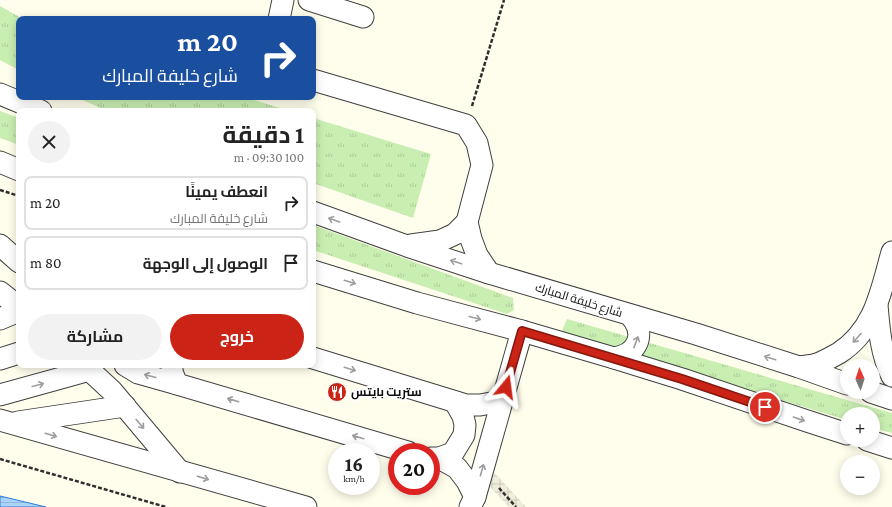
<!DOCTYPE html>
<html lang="ar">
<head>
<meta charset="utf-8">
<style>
	body { margin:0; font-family:"Crimson Pro",Cairo,serif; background:#f2f2f2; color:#222; direction:rtl; height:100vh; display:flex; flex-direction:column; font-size:15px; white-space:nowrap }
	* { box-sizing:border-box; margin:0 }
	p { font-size:13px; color:#767676 }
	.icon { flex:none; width:22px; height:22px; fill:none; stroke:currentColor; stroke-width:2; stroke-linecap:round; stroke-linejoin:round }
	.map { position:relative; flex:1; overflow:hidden; direction:ltr }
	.panel { position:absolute; left:16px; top:108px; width:300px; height:260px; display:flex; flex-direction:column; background:#fff; border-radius:8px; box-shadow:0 2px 10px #0003; direction:rtl }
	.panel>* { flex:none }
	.banner { position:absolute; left:16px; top:16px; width:300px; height:84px; border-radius:8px; box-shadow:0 2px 10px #0003; direction:rtl; background:#1a4fa0; color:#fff; overflow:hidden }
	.needle { width:26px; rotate:357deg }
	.tools { position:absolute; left:840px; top:359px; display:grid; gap:8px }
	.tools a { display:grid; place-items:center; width:40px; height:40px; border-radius:50%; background:#fff; box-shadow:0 2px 10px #0003; font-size:20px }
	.speed { position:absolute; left:328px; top:443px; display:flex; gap:8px; font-size:20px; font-weight:700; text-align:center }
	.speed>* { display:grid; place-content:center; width:52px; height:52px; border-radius:50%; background:#fff; box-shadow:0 2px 10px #0003; line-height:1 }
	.speed small { font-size:10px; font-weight:400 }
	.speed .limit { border:6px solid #d22; background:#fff; color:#111 }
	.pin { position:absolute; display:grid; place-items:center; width:34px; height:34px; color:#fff; margin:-17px; border:2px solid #fff; border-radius:50%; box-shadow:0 1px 4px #0007 }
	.me { position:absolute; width:44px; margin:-22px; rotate:16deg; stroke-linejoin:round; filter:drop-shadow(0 0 3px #0008) }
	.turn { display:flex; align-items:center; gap:14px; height:84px; padding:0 12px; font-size:18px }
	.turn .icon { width:52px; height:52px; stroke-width:2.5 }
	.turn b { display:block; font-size:28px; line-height:34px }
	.round { display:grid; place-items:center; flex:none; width:42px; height:42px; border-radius:21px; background:#f2f2f2 }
	.head { display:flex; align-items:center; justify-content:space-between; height:68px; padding:0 12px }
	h1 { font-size:24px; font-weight:700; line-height:30px }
	.action { display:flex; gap:8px; margin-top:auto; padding:8px 12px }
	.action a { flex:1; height:46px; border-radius:24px; background:#cb2416; color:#fff; font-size:16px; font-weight:700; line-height:46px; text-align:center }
	.action a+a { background:#f2f2f2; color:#222 }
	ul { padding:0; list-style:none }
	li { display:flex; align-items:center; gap:12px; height:54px; margin:0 8px 6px; padding:0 4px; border:2px solid #e0e0e0; border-radius:8px }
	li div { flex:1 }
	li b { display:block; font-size:15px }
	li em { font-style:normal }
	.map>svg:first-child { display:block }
	.grass { fill:url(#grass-tufts) }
	.plaza { fill:url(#plaza-grid) }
	.water { fill:url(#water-rules); stroke:#2a7fdb }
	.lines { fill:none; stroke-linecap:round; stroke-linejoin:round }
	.minor-casing { stroke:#404040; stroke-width:23 }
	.path { stroke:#2f2f2f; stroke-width:2.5; stroke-dasharray:4 2; stroke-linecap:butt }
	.minor { stroke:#fff; stroke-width:21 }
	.oneway { stroke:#9e9e9e }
	.route-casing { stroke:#84170e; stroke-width:10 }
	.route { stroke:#cb2416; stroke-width:7 }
	.labels { text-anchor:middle; stroke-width:4; stroke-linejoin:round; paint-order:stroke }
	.street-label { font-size:12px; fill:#0d0d0d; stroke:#fff }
	.poi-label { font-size:12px; font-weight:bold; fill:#0d0d0d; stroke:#fff; text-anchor:start }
</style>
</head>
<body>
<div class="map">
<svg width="892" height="507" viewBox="0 0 892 507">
	<defs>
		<pattern id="grass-tufts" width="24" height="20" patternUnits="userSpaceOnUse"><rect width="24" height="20" fill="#c9eeb2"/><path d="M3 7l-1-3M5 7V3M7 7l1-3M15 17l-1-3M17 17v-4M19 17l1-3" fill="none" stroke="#abcb98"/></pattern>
		<pattern id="plaza-grid" width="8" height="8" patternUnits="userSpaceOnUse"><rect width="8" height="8" fill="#f0edda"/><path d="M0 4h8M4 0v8" fill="none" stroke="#cdcaba"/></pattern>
		<pattern id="water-rules" width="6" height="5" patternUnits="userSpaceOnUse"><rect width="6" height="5" fill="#abd4fd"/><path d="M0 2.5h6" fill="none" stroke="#92b5d8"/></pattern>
	</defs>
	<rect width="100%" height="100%" fill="#fffeec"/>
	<g class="grass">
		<path d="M 0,6 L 23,19 L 19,19 L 19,70 L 0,60 Z"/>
		<path d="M 76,97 L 244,97 L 290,111 L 107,111 Z"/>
		<path d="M 0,111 L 19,118 L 19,145 L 0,138 Z"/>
		<path d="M 313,118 L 431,154 L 413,218 L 313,183 Z"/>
		<path d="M 313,225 L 513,298 L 514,310 L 507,314 L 313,250 Z"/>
		<path d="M 567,319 L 892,413 L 892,433 L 873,428 L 873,414 L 847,414 L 847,420 L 561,333 Z"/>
	</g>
	<path class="plaza" d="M 489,467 L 503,482 L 526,507 L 509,507 L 489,486 Z"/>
	<path class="water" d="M 0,496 L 46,507 L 0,507 Z"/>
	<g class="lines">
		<defs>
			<g id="minor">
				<path d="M 309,0 L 363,17"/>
				<path d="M 279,19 L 283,0"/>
				<path d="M 313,80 L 466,125 L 477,143 L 482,165 L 467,222 L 471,239 L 477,255 L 489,273"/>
				<path d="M 0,94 L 41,111"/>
				<path d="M 0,162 L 19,170"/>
				<path d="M 313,212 L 407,246 L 489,273 L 696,334 L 799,367 L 847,384"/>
				<path d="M 0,245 L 19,262"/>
				<path d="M 411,245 L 440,241 L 455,234 L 467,222"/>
				<path d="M 313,271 L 417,303 L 522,331 L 614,358 L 682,379 L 807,421 L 847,434"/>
				<path d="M 0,292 L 19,307"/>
				<path d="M 877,305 C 879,329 881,354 892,376"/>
				<path d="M 0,319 L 19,311"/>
				<path d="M 313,358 L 466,405 L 480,405 L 502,401"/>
				<path d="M 614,358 C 638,354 647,334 630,315"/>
				<path d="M 0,359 L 19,353"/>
				<path d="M 84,365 L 112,391 L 180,472"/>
				<path d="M 125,365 L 138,373 L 177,384"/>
				<path d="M 172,365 L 172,372 L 177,384 L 408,452"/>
				<path d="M 799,367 C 805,366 811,366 817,364 C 825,361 832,357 839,353 C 875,330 881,291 892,252"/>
				<path d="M 871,392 L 892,399"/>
				<path d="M 0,395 L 90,370"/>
				<path d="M 0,420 L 306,507"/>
				<path d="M 18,422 L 125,406"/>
				<path d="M 867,440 L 892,448"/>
				<path d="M 431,458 L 439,458 L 453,453 L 464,435 L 465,425 L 463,416 L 455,402"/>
				<path d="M 439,458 L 457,468 L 467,481 L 475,497"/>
				<path d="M 470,507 L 475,497 L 522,331"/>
			</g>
		</defs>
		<use href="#minor" class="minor-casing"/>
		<g class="path">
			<path d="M 472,106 L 504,0"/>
			<path d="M 0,190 L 19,196"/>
			<path d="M 0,459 L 166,507"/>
			<path d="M 499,488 L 516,507"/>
		</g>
		<use href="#minor" class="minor"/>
	</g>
	<defs><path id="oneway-shaft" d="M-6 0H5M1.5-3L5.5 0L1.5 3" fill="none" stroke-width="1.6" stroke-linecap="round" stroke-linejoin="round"/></defs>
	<g class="oneway">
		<use href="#oneway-shaft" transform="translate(334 220) rotate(-160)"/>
		<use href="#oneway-shaft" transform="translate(456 262) rotate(-162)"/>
		<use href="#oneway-shaft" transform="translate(350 282) rotate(17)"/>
		<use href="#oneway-shaft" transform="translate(475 318) rotate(15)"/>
		<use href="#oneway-shaft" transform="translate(857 338) rotate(132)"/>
		<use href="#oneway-shaft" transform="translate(636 342) rotate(-70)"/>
		<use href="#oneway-shaft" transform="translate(770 358) rotate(-162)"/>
		<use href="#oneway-shaft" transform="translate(350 369) rotate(17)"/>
		<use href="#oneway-shaft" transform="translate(150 376) rotate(-165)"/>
		<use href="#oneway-shaft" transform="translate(38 385) rotate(-15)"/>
		<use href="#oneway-shaft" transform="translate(233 400) rotate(-164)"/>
		<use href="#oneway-shaft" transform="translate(799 419) rotate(19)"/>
		<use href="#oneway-shaft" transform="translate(140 424) rotate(50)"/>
		<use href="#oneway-shaft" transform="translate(51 435) rotate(16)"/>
		<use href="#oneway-shaft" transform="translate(358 437) rotate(-164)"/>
		<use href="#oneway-shaft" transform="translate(482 470) rotate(-74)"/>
		<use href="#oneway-shaft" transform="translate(203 478) rotate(16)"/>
	</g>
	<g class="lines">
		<defs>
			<path id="route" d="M 506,387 L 522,331 L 682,379 L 765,407"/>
		</defs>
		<use href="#route" class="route-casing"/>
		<use href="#route" class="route"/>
	</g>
	<defs>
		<symbol id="restaurant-disc" viewBox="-11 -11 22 22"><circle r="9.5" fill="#cb2416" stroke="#fff"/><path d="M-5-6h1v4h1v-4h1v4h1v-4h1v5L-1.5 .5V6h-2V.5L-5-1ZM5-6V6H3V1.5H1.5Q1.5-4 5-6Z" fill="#fff"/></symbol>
	</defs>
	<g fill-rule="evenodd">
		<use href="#restaurant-disc" x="326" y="381" width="22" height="22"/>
	</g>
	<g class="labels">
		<g class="street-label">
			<text transform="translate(579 300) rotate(17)" y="4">شارع خليفة المبارك</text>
		</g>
		<g class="poi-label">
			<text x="351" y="396">ستريت بايتس</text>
		</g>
	</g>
</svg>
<div class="tools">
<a><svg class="needle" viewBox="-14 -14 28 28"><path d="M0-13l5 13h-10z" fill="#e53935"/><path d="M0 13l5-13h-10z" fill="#767676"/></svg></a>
<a>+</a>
<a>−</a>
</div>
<div class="speed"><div>16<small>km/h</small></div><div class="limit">20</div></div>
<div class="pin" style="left:765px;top:407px;background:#d93025"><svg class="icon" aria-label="arrive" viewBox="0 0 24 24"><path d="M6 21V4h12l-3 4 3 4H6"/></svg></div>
<svg class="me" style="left:506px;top:387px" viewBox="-20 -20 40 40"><path d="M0-17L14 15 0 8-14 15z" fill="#cb2416" stroke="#fff" stroke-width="4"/></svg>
<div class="banner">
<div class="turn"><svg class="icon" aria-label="right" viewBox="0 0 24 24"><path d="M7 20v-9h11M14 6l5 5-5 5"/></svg><div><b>20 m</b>شارع خليفة المبارك</div></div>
</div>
<section class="panel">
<div class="head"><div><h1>1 دقيقة</h1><p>100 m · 09:30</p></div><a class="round"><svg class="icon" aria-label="close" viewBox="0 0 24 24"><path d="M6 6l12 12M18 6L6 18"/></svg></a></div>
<ul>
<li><svg class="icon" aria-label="right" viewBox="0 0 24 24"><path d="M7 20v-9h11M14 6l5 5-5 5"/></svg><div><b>انعطف يمينًا</b><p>شارع خليفة المبارك</p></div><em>20 m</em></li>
<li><svg class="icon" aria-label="arrive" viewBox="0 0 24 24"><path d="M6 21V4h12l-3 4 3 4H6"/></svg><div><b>الوصول إلى الوجهة</b></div><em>80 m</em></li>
</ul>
<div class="action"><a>خروج</a><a>مشاركة</a></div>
</section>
</div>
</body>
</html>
